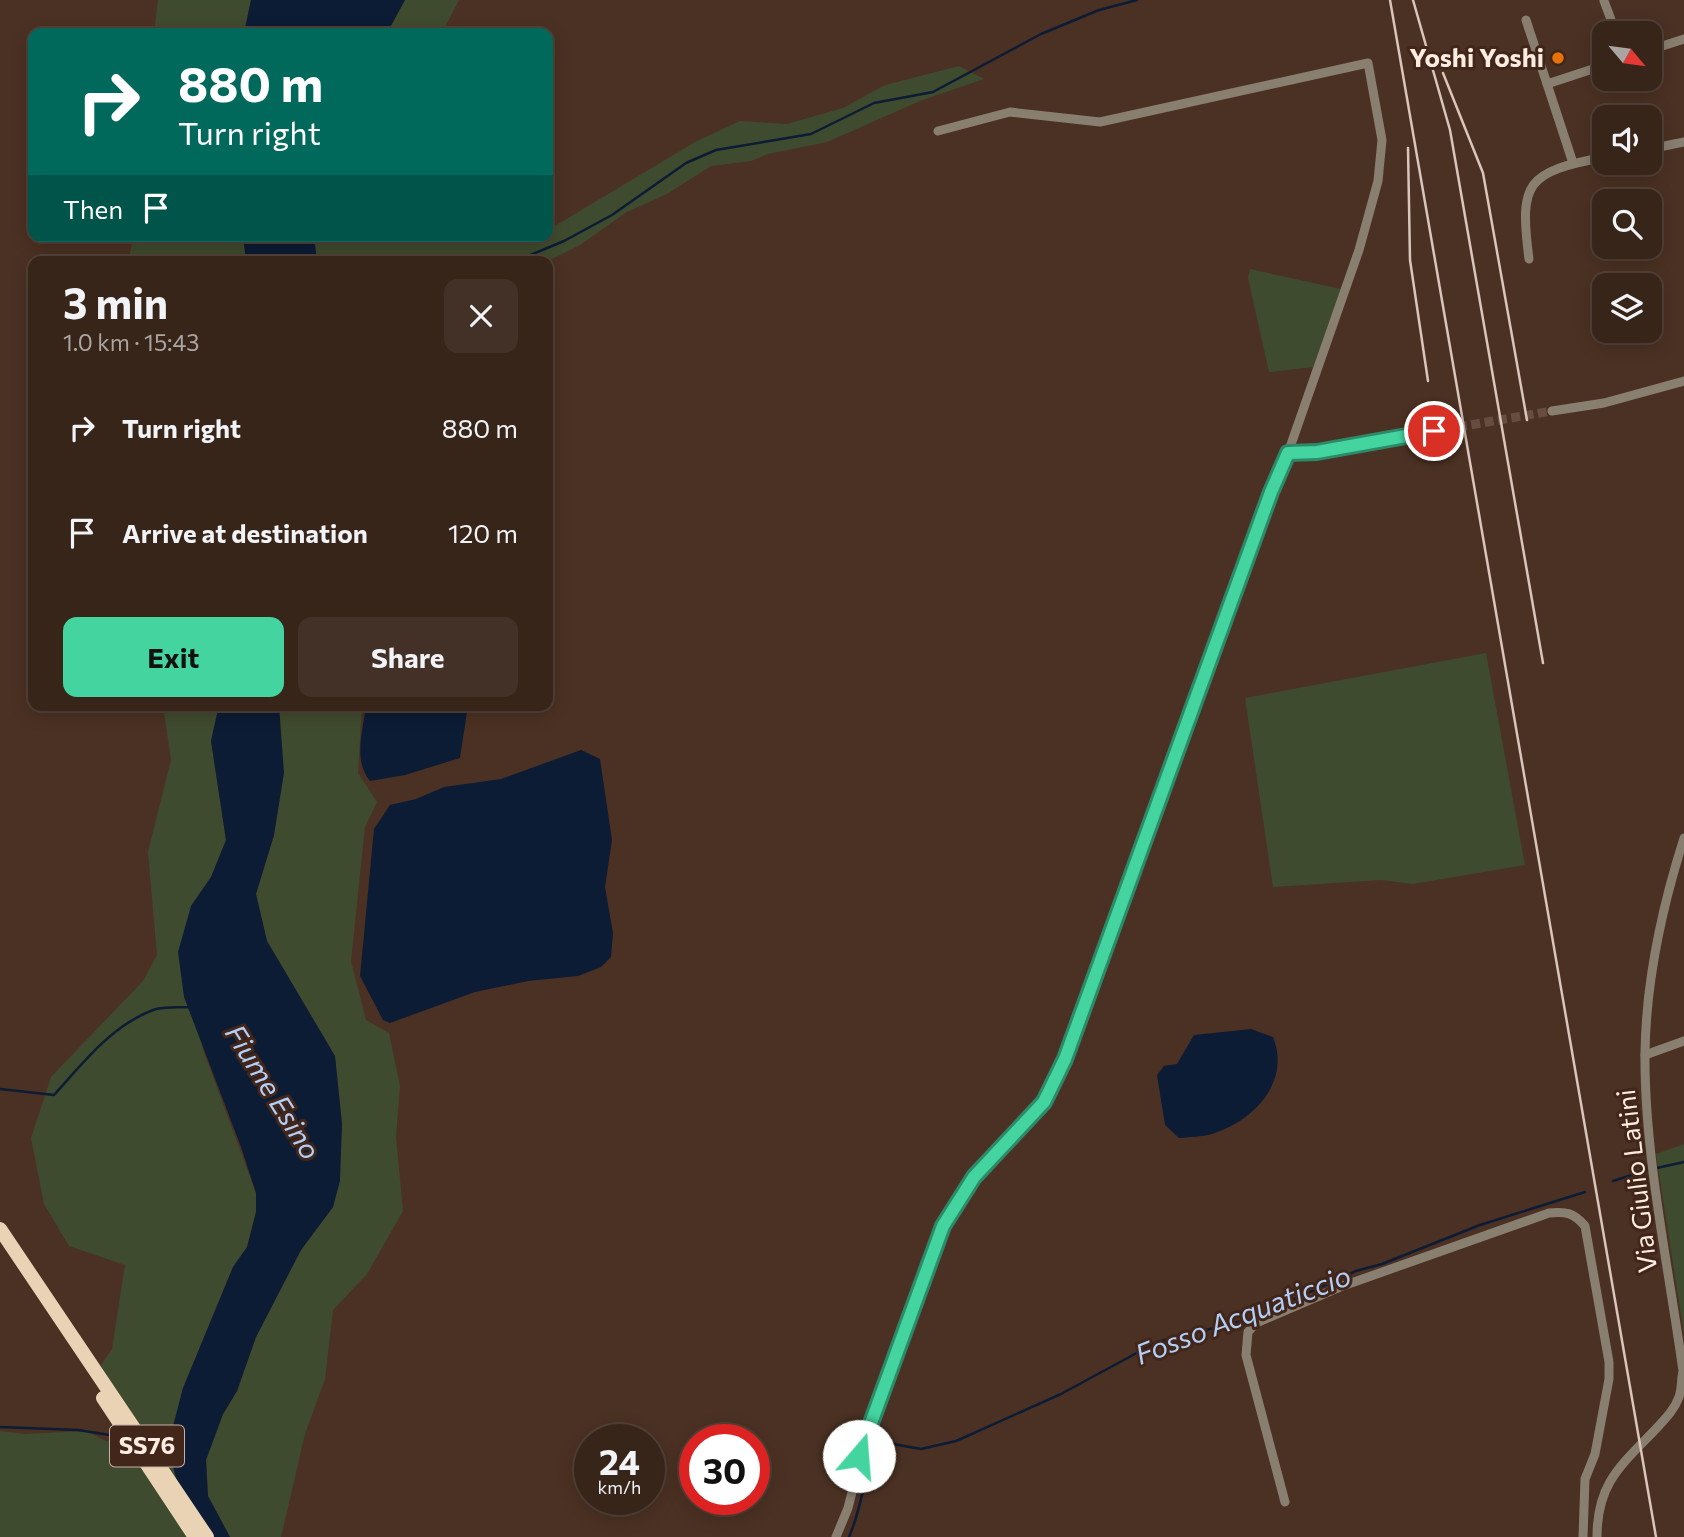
<!DOCTYPE html>
<html lang="en">
<head>
<meta charset="utf-8">
<style>
	body { margin:0; font-family:Commissioner,sans-serif; background:#433127; color:#f1f3f6; height:100vh; display:flex; flex-direction:column; font-size:26px; white-space:nowrap }
	* { box-sizing:border-box; margin:0 }
	p { font-size:23px; color:#aba5a2 }
	.icon { flex:none; width:38px; height:38px; fill:none; stroke:currentColor; stroke-width:2; stroke-linecap:round; stroke-linejoin:round }
	.map { position:relative; flex:1; overflow:hidden }
	.details { position:absolute; left:28px; top:256px; width:525px; height:455px; display:flex; flex-direction:column; background:#38251a; border-radius:14px; box-shadow:0 4px 18px #0003,0 0 0 2px #524239 }
	.details>* { flex:none }
	.hud { position:absolute; left:28px; top:28px; width:525px; height:214px; border-radius:14px; box-shadow:0 4px 18px #0003,0 0 0 2px #524239; background:#00695c; color:#fff; overflow:hidden }
	.needle { width:46px; rotate:119deg }
	.buttons { position:absolute; left:1592px; top:21px; display:grid; gap:14px }
	.buttons a { display:grid; place-items:center; width:70px; height:70px; border-radius:14px; background:#38251a; box-shadow:0 4px 18px #0003,0 0 0 2px #524239; font-size:35px }
	.speed { position:absolute; left:574px; top:1424px; display:flex; gap:14px; font-size:35px; font-weight:700; text-align:center }
	.speed>* { display:grid; place-content:center; width:91px; height:91px; border-radius:50%; background:#38251a; box-shadow:0 4px 18px #0003,0 0 0 2px #524239; line-height:1 }
	.speed small { font-size:18px; font-weight:400 }
	.speed .limit { border:10px solid #d22; background:#fff; color:#111 }
	.pin { position:absolute; display:grid; place-items:center; width:60px; height:60px; color:#fff; margin:-30px; border:4px solid #fff; border-radius:50%; box-shadow:0 2px 7px #0007 }
	.me { position:absolute; width:77px; margin:-38px; rotate:18deg; stroke-linejoin:round; filter:drop-shadow(0 0 5px #0008) }
	.turn { display:flex; align-items:center; gap:24px; height:147px; padding:0 35px; font-size:32px }
	.turn .icon { width:91px; height:91px; stroke-width:2.5 }
	.turn b { display:block; font-size:49px; line-height:60px }
	.then { display:flex; align-items:center; height:66px; padding:0 35px; background:#0003; gap:14px; font-size:26px }
	.round { display:grid; place-items:center; flex:none; width:74px; height:74px; border-radius:14px; background:#433127 }
	.headline { display:flex; align-items:center; justify-content:space-between; height:119px; padding:0 35px }
	h1 { font-size:42px; font-weight:700; line-height:52px }
	.cta { display:flex; gap:14px; margin-top:auto; padding:14px 35px }
	.cta a { flex:1; height:80px; border-radius:14px; background:#43d4a0; color:#111; font-size:28px; font-weight:700; line-height:80px; text-align:center }
	.cta a+a { background:#433127; color:#f1f3f6 }
	ul { padding:0; list-style:none }
	li { display:flex; align-items:center; gap:21px; height:105px; padding:0 35px }
	li div { flex:1 }
	li b { display:block; font-size:26px }
	li em { font-style:normal }
	.map>svg:first-child { display:block }
	.green { fill:#3f4b2e }
	.water { fill:#0c1c35 }
	.lines { fill:none; stroke-linecap:round; stroke-linejoin:round }
	.stream { stroke:#0c1c35; stroke-width:2.5 }
	.minor-tunnel { stroke:#664d40; stroke-width:9; stroke-dasharray:9 4.5; stroke-linecap:butt }
	.minor { stroke:#897f71; stroke-width:9 }
	.trunk { stroke:#ead2b4; stroke-width:14 }
	.rail { stroke:#d9c5bb; stroke-width:2.5 }
	.route-casing { stroke:#2c8a68; stroke-width:18 }
	.route { stroke:#43d4a0; stroke-width:12 }
	.food-dot { fill:#e8710a; stroke:#412619; stroke-width:2.5 }
	.labels { text-anchor:middle; stroke-width:6; stroke-linejoin:round; paint-order:stroke }
	.shield { fill:#412619; stroke:#c5b1a6; stroke-width:2 }
	.shield-label { font-size:24px; font-weight:bold; fill:#feece3 }
	.poi-label { font-size:26px; font-weight:bold; fill:#feece3; stroke:#412619; text-anchor:end }
	.street-label { font-size:26px; fill:#feece3; stroke:#412619 }
	.water-label { font-size:28px; font-style:italic; fill:#b3cff9; stroke:#412619 }
</style>
</head>
<body>
<div class="map">
<svg width="1684" height="1537" viewBox="0 0 1684 1537">
	<rect width="100%" height="100%" fill="#4b3123"/>
	<g class="green">
		<path d="M 158,0 L 251,0 L 244,33 L 154,33 Z"/>
		<path d="M 405,0 L 459,0 L 442,33 L 387,33 Z"/>
		<path d="M 959,66 L 984,79 L 920,101 L 827,142 L 768,154 L 751,161 L 711,166 L 667,194 L 627,212 L 580,245 L 548,261 L 317,261 L 314,236 L 548,236 L 548,230 L 695,142 L 740,121 L 787,124 L 843,108 L 885,85 Z"/>
		<path d="M 134,236 L 243,236 L 246,261 L 128,261 Z"/>
		<path d="M 1250,269 L 1341,289 L 1313,367 L 1269,372 L 1248,278 Z"/>
		<path d="M 1486,653 L 1525,865 L 1413,884 L 1381,880 L 1273,887 L 1245,698 Z"/>
		<path d="M 163,705 L 219,705 L 211,741 L 226,840 L 211,877 L 191,906 L 203,1050 L 256,1193 L 256,1212 L 247,1247 L 233,1267 L 183,1388 L 178,1410 L 181,1492 L 99,1368 L 112,1349 L 125,1265 L 69,1246 L 44,1204 L 31,1138 L 51,1077 L 143,981 L 157,955 L 148,852 L 171,760 Z"/>
		<path d="M 279,705 L 362,705 L 358,773 L 377,802 L 365,827 L 351,961 L 366,1020 L 389,1033 L 400,1086 L 396,1137 L 403,1211 L 367,1274 L 333,1310 L 325,1379 L 305,1434 L 281,1537 L 230,1537 L 208,1496 L 206,1460 L 223,1414 L 237,1391 L 256,1337 L 301,1250 L 333,1207 L 342,1124 L 335,1056 L 267,941 L 256,894 L 274,835 Z"/>
		<path d="M 1684,1144 L 1684,1334 L 1656,1154 Z"/>
		<path d="M 0,1431 L 24,1434 L 86,1431 L 106,1441 L 134,1445 L 196,1537 L 0,1537 Z"/>
	</g>
	<g class="water">
		<path d="M 251,0 L 405,0 L 387,33 L 244,33 Z"/>
		<path d="M 243,236 L 314,236 L 317,261 L 246,261 Z"/>
		<path d="M 219,705 L 279,705 L 284,773 L 274,835 L 256,894 L 267,941 L 335,1056 L 342,1124 L 340,1181 L 333,1207 L 301,1250 L 256,1337 L 237,1391 L 223,1414 L 206,1460 L 208,1496 L 230,1537 L 190,1537 L 168,1445 L 183,1388 L 233,1267 L 247,1247 L 256,1212 L 256,1193 L 241,1147 L 184,997 L 178,952 L 191,906 L 211,877 L 226,840 L 211,741 Z"/>
		<path d="M 366,705 L 468,705 L 460,758 L 405,775 L 370,781 C 353,761 363,730 366,705 Z"/>
		<path d="M 581,750 L 600,759 L 612,840 L 605,887 L 613,933 L 611,957 L 601,967 L 578,976 L 528,981 L 475,992 L 390,1023 L 383,1020 L 360,976 L 374,829 L 390,805 L 416,799 L 444,787 L 501,779 Z"/>
		<path d="M 1251,1029 L 1273,1037 C 1291,1082 1254,1121 1212,1134 C 1202,1137 1189,1137 1179,1138 L 1165,1125 L 1157,1075 L 1164,1066 L 1177,1064 L 1194,1035 Z"/>
	</g>
	<g class="lines">
		<g class="stream">
			<path d="M 516,261 L 564,241 L 612,215 L 686,163 L 716,150 L 811,134 L 874,103 L 933,92 L 1041,34 L 1099,10 L 1137,0"/>
			<path d="M 0,1089 L 54,1095 C 83,1063 111,1026 153,1010 C 163,1006 179,1008 191,1007"/>
			<path d="M 1657,1168 L 1684,1162"/>
			<path d="M 1613,1181 L 1650,1169"/>
			<path d="M 0,1427 L 78,1430 L 122,1437"/>
			<path d="M 149,1441 L 171,1444"/>
			<path d="M 849,1537 C 862,1508 863,1476 878,1447 L 893,1444 L 921,1449 L 956,1441 L 1061,1394 L 1157,1342 L 1250,1319 L 1356,1271 L 1382,1264 L 1480,1225 L 1585,1192"/>
		</g>
		<path class="minor-tunnel" d="M 1458,427 L 1552,411"/>
		<g class="minor">
			<path d="M 1604,1 L 1616,33"/>
			<path d="M 1526,20 L 1573,163"/>
			<path d="M 1650,50 L 1684,39"/>
			<path d="M 1547,84 L 1605,65"/>
			<path d="M 1650,149 L 1684,142"/>
			<path d="M 1529,259 C 1519,182 1526,172 1605,157"/>
			<path d="M 1552,411 L 1604,403 L 1684,381"/>
			<path d="M 1288,453 L 1317,452 L 1458,427"/>
			<path d="M 1645,1055 L 1684,1041"/>
			<path d="M 1285,1502 L 1246,1355 L 1248,1332 L 1256,1323 L 1340,1287 L 1549,1213 C 1566,1211 1574,1213 1585,1226 L 1609,1362 L 1609,1379 L 1595,1454 L 1585,1479 L 1583,1537"/>
			<path d="M 836,1537 L 848,1508 L 868,1429 L 890,1378 L 943,1226 L 974,1177 L 1044,1102 L 1065,1059 L 1279,469 L 1288,453 L 1359,250 L 1378,181 L 1382,140 L 1368,63 L 1100,122 L 1010,112 L 938,131"/>
			<path d="M 1597,1537 C 1597,1485 1619,1467 1653,1432 C 1663,1421 1674,1411 1679,1397 C 1682,1389 1681,1379 1683,1371 C 1669,1269 1644,1154 1645,1053 C 1646,980 1662,907 1684,838"/>
		</g>
		<g class="trunk">
			<path d="M 0,1229 L 207,1537"/>
			<path d="M 103,1398 L 195,1537"/>
		</g>
		<g class="rail">
			<path d="M 1390,0 L 1656,1537"/>
			<path d="M 1413,0 L 1450,130 L 1543,663"/>
			<path d="M 1443,73 L 1483,173 L 1527,420"/>
			<path d="M 1408,148 L 1410,260 L 1428,381"/>
		</g>
	</g>
	<g class="lines">
		<defs>
			<path id="route" d="M 859,1456 L 943,1226 L 974,1177 L 1044,1102 L 1065,1059 L 1271,492 L 1288,453 L 1317,452 L 1434,431"/>
		</defs>
		<use href="#route" class="route-casing"/>
		<use href="#route" class="route"/>
	</g>
	<circle class="food-dot" cx="1558" cy="58" r="7"/>
	<g class="labels">
		<rect class="shield" x="110" y="1425.5" width="74" height="41" rx="5"/>
		<g class="shield-label">
			<text x="147" y="1454">SS76</text>
		</g>
		<g class="poi-label">
			<text x="1544" y="67">Yoshi Yoshi</text>
		</g>
		<g class="street-label">
			<text transform="translate(1637 1181) rotate(-97)" y="9">Via Giulio Latini</text>
		</g>
		<g class="water-label">
			<text transform="translate(273 1092) rotate(58)" y="10">Fiume Esino</text>
			<text transform="translate(1243 1315) rotate(-21)" y="10">Fosso Acquaticcio</text>
		</g>
	</g>
</svg>
<div class="buttons">
<a><svg class="needle" viewBox="-14 -14 28 28"><path d="M0-13l5 13h-10z" fill="#e53935"/><path d="M0 13l5-13h-10z" fill="#aba5a2"/></svg></a>
<a><svg class="icon" aria-label="sound" viewBox="0 0 24 24"><path d="M4 9h4l5-4v14l-5-4H4zM17 9q2 3 0 6"/></svg></a>
<a><svg class="icon" aria-label="search" viewBox="0 0 24 24"><circle cx="10" cy="10" r="6"/><path d="M15 15l6 6"/></svg></a>
<a><svg class="icon" aria-label="layers" viewBox="0 0 24 24"><path d="M12 4l9 5-9 5-9-5zM3 14l9 5 9-5"/></svg></a>
</div>
<div class="speed"><div>24<small>km/h</small></div><div class="limit">30</div></div>
<div class="pin" style="left:1434px;top:431px;background:#d93025"><svg class="icon" aria-label="arrive" viewBox="0 0 24 24"><path d="M6 21V4h12l-3 4 3 4H6"/></svg></div>
<svg class="me" style="left:859px;top:1456px" viewBox="-20 -20 40 40"><circle r="19" fill="#fff"/><path d="M0-13L10 11 0 6-10 11z" fill="#43d4a0"/></svg>
<div class="hud">
<div class="turn"><svg class="icon" aria-label="right" viewBox="0 0 24 24"><path d="M7 20v-9h11M14 6l5 5-5 5"/></svg><div><b>880 m</b>Turn right</div></div>
<div class="then">Then<svg class="icon" aria-label="arrive" viewBox="0 0 24 24"><path d="M6 21V4h12l-3 4 3 4H6"/></svg></div>
</div>
<section class="details">
<div class="headline"><div><h1>3 min</h1><p>1.0 km · 15:43</p></div><a class="round"><svg class="icon" aria-label="close" viewBox="0 0 24 24"><path d="M6 6l12 12M18 6L6 18"/></svg></a></div>
<ul>
<li><svg class="icon" aria-label="right" viewBox="0 0 24 24"><path d="M7 20v-9h11M14 6l5 5-5 5"/></svg><div><b>Turn right</b></div><em>880 m</em></li>
<li><svg class="icon" aria-label="arrive" viewBox="0 0 24 24"><path d="M6 21V4h12l-3 4 3 4H6"/></svg><div><b>Arrive at destination</b></div><em>120 m</em></li>
</ul>
<div class="cta"><a>Exit</a><a>Share</a></div>
</section>
</div>
</body>
</html>
